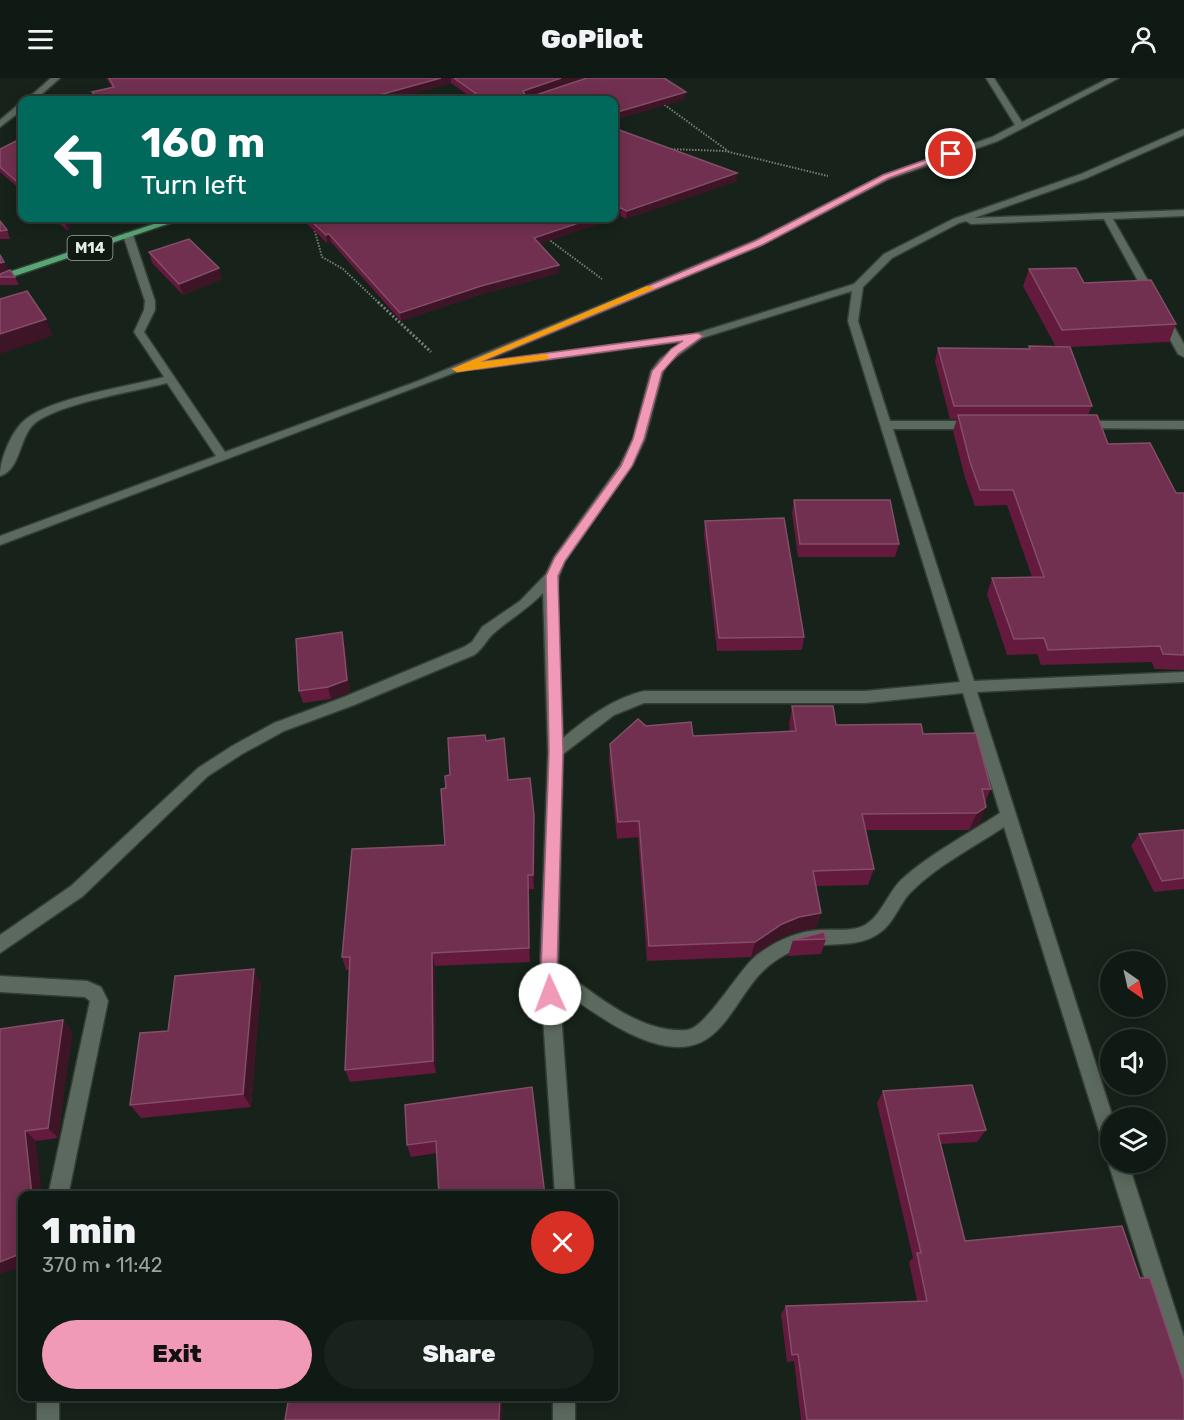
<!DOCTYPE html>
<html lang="en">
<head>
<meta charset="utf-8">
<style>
	body { margin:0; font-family:Rubik,sans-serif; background:#19231d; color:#f1f3f6; height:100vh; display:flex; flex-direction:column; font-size:22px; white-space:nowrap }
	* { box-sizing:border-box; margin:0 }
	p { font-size:20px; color:#9ca1a0 }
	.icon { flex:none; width:33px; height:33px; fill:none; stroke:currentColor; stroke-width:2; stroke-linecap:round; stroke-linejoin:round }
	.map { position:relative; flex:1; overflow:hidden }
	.sheet { position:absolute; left:18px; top:1113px; width:600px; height:210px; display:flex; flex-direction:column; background:#101a14; border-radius:12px; box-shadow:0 3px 15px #0003,0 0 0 2px #303834 }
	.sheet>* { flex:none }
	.guide { position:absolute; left:18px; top:18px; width:600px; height:126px; border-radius:12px; box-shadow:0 3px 15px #0003,0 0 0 2px #303834; background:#00695c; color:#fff; overflow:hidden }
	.needle { width:39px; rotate:146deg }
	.controls { position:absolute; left:1100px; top:873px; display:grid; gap:12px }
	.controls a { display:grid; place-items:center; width:66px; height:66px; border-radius:50%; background:#101a14; box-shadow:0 3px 15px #0003,0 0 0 2px #303834; font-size:30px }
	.pin { position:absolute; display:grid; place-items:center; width:51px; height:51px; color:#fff; margin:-26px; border:3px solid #fff; border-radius:50%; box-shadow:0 2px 6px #0007 }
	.me { position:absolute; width:66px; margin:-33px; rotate:358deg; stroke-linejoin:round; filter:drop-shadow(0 0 4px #0008) }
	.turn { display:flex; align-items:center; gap:21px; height:126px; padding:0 24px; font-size:27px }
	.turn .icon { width:78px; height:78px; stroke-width:2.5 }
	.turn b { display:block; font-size:42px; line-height:51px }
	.round { display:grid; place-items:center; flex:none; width:63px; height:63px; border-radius:32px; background:#19231d }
	.overview { display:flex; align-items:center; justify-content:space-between; height:102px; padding:0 24px }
	h1 { font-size:36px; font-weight:800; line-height:45px }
	.primary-button { display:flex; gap:12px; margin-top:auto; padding:12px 24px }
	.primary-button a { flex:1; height:69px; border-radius:36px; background:#f09ab7; color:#111; font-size:24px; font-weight:800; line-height:69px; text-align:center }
	.primary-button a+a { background:#19231d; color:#f1f3f6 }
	header { display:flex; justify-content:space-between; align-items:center; height:78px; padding:0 24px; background:#101a14; font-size:27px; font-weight:800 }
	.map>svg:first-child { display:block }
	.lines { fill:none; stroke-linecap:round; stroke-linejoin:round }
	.minor-casing { stroke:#343d36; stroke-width:3 }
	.primary-casing { stroke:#343d36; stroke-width:3 }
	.path-far1 { stroke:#747e77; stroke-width:2; stroke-dasharray:1.5 1.5; stroke-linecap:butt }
	.path { stroke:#747e77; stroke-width:3; stroke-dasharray:2 2; stroke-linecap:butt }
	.minor { fill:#5b695e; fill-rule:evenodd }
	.primary { fill:#57a775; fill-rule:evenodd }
	.wall { fill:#631a3d }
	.shaded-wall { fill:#3e1427 }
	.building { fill:#71304f; stroke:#834e67; stroke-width:1.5 }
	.route { fill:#f09ab7; stroke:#9c6477; stroke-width:1.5 }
	.slow { fill:#f59e0b }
	.labels { text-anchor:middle; stroke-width:4.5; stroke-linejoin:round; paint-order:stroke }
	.shield { fill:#0d1911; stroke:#a4ada6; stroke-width:1.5 }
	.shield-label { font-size:15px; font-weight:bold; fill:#e4ece6 }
</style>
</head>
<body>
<header><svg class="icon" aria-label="menu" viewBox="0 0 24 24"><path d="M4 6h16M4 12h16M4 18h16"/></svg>GoPilot<svg class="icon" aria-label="person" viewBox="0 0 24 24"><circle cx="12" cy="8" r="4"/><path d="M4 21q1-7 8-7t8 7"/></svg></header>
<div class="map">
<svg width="1184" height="1342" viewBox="0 0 1184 1342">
	<rect width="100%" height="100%" fill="#16221a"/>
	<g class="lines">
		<defs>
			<g id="minor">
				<path d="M 51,0 L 60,0 L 35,22 L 26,22 Z"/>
				<path d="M 986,0 L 994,0 L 1022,44 L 1109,0 L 1119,0 L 998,63 L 889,101 L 762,167 L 482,284 L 694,256 L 854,206 L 884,176 L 953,141 L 1081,96 L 1184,51 L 1184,57 L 1087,100 L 974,140 L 1184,132 L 1184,138 L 1113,141 L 1184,266 L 1184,279 L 1178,276 L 1104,141 L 971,146 L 966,143 L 959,145 L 892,180 L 863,209 L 858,243 L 890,343 L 975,343 L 981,347 L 975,351 L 893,351 L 974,603 L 1184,594 L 1184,604 L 977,614 L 1113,1040 L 1110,1040 L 1110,1068 L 1103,1066 L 1101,1059 L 1004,749 C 974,769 938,787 911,814 C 899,826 894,846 878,856 C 858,869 834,865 812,868 C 794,870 777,880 764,892 C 739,915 725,962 689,968 C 647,976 591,933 559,910 L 575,1118 L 555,1118 L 540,894 L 548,674 L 543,515 C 528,531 510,541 494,555 C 486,562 483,571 474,577 L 354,627 L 284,653 L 242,676 L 208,698 L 83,818 L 0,875 L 0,857 L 71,808 L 198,690 L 232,668 L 274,645 L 344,619 L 464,569 L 472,564 L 482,549 L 520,523 L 546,496 L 554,479 L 620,387 L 633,361 L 651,293 L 660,281 L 684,263 L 478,291 L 472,288 L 0,467 L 0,458 L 216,378 L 167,305 C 133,314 61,325 35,345 C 19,358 21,392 0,398 C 0,380 12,352 26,341 C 52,320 129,308 164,299 L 134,254 L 144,232 L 145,223 L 123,157 L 125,155 L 133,157 L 155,223 L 155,232 L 144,254 L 225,374 L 418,303 L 754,163 L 883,97 L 992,59 L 1015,47 ZM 852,213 L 848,243 L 960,604 L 865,613 L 644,613 C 612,621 588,639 563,660 L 557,514 L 559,498 L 565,483 L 632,388 L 645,361 L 663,293 L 668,285 L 702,260 ZM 963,615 L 1000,735 C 968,756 931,775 902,801 C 888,814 882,837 865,847 C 852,854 835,851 820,852 C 798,853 775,863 757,877 C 739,891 706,950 687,952 C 639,956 595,915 558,890 L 563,676 L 614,637 L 644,625 L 865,625 Z"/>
				<path d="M 19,26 L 22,26 L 22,32 L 0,49 L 0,42 Z"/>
				<path d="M 1080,343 L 1184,343 L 1184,351 L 1076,350 L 1076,344 Z"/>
				<path d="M 0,898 L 87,903 L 101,909 L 108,923 L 68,1118 L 48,1118 L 90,923 L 85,919 L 0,914 Z"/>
				<path d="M 1110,1080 L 1110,1084 L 1128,1084 L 1184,1259 L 1184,1303 L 1176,1300 L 1173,1292 L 1108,1084 Z"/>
				<rect x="37" y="1318" width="22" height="24"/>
				<rect x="553" y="1318" width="22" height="24"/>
			</g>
			<path id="primary" d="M 172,140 L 185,140 L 0,203 L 0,197 Z"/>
		</defs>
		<use href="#minor" class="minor-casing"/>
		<use href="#primary" class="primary-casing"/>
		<g class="path-far1">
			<path d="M 662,25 L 728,73"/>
			<path d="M 668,71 L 725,73 L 828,98"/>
			<path d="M 314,150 L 322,179 L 343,191 L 380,226"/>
			<path d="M 548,161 L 602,201"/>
		</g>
		<path class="path" d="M 378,224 L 431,274"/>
		<use href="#minor" class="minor"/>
		<use href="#primary" class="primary"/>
	</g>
	<g class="wall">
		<path d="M 106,0 L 583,0 L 535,17 L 685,21 L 614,42 L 614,22 L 475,22 L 451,5 L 389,22 L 95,22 L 92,14 L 112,9 Z"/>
		<path d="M 614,50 L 737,103 L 626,141 L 621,138 L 539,166 L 559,187 L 559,195 L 482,216 L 401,243 L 331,164 L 327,165 L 301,140 L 614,140 Z"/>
		<path d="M 22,60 L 22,113 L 0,94 L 0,71 Z"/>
		<path d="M 53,140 L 72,140 L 68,153 Z"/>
		<path d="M 0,143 L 7,152 L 10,161 L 0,161 Z"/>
		<path d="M 149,174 L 222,201 L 183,217 L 152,185 Z"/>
		<path d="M 1029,191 L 1084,205 L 1176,246 L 1169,264 L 1070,269 L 1092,328 L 1088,337 L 1108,366 L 1176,415 L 1184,415 L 1184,592 L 1154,591 L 1152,584 L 1041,587 L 1037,576 L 1007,577 L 987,516 L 992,500 L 1032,499 L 1007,427 L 975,428 L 965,400 L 953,353 L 957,341 L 950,341 L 935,283 L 938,270 L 1028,271 L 1029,268 L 1056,269 L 1023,208 Z"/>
		<path d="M 0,196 L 15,199 L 19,207 L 0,207 Z"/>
		<path d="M 794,422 L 899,466 L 895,479 L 798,479 L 792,435 Z"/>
		<path d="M 705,443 L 804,559 L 802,572 L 717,573 L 704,456 Z"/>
		<path d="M 345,566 L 350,614 L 331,621 L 303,625 L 299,613 Z"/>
		<path d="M 792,628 L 836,647 L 923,656 L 991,711 L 985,724 L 986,729 L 979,746 L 969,752 L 866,752 L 874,791 L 868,807 L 816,808 L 821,835 L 816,850 L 795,854 L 778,861 L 751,879 L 647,883 L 638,759 L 617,761 L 609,683 L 610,666 L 646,648 L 693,658 L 790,654 L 789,646 Z"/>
		<path d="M 486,663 L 535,752 L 534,811 L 529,811 L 530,884 L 435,888 L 436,995 L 350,1004 L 345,992 L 349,892 L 346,892 L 342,879 L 445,767 L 446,710 L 450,697 Z"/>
		<path d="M 1184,752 L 1184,811 L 1154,814 L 1131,768 L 1139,756 Z"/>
		<path d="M 826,861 L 821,876 L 788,878 L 793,862 Z"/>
		<path d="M 261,906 L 251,1029 L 141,1040 L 130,1027 L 168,953 Z"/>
		<path d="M 63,942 L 72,954 L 58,1060 L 36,1063 L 22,1118 L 22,1188 L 0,1196 L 0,951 Z"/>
		<path d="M 532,1009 L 437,1075 L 411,1079 L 407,1067 Z"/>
		<path d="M 883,1013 L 986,1052 L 977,1064 L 940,1066 L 965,1163 L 1184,1342 L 801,1342 L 794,1283 L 787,1284 L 781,1236 L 786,1228 L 917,1223 L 909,1184 L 913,1180 L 877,1025 Z"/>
	</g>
	<g class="shaded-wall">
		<path d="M 441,0 L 451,0 L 451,5 L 389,22 L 361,22 Z"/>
		<path d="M 561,0 L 583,0 L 523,21 L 523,13 Z"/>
		<path d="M 686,14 L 685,21 L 614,42 L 614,35 Z"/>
		<path d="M 737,95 L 737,103 L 626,141 L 627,133 Z"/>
		<path d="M 621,130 L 621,138 L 534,168 L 534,160 L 593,140 L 614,140 L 614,132 Z"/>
		<path d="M 66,140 L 72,140 L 68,153 L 65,145 Z"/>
		<path d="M 329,156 L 331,164 L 327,165 L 326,157 Z"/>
		<path d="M 4,184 L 8,192 L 0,195 L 0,185 Z"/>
		<path d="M 559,187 L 559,195 L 482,216 L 401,243 L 400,235 L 481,208 Z"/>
		<path d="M 219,190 L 222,201 L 183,217 L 179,206 Z"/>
		<path d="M 46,241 L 53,258 L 0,276 L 0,256 Z"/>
		<path d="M 342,554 L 345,566 L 350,614 L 331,621 L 328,609 Z"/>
		<path d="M 986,729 L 979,746 L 969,752 L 977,735 Z"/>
		<path d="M 534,737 L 535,752 L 534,811 L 533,797 Z"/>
		<path d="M 528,797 L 529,811 L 530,884 L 529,870 Z"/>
		<path d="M 821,835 L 816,850 L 795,854 L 778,861 L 751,879 L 755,864 L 782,846 L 799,839 Z"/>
		<path d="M 432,875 L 435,888 L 436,995 L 433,983 Z"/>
		<path d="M 254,891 L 261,906 L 251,1029 L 243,1016 Z"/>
		<path d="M 63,942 L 72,954 L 58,1060 L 48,1050 Z"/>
		<path d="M 25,1053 L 36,1063 L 42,1118 L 32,1118 Z"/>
		<path d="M 22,1175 L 22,1188 L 0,1196 L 0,1184 Z"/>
		<path d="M 500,1318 L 503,1318 L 502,1342 L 499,1342 Z"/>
	</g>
	<g class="building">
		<path d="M 109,0 L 441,0 L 361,22 L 100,22 L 92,14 L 114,9 Z"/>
		<path d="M 454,0 L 561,0 L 523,13 L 525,17 L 536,17 L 587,0 L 664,0 L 686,14 L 614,35 L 614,22 L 485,22 Z"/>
		<path d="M 614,50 L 737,95 L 627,133 L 621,130 L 614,132 Z"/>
		<path d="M 22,60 L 22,108 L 0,89 L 0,71 Z"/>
		<path d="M 59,140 L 66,140 L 65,145 Z"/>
		<path d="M 308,140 L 593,140 L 534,160 L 559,187 L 481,208 L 400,235 L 329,156 L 326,157 Z"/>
		<path d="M 0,143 L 7,152 L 0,153 Z"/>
		<path d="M 189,161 L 219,190 L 179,206 L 149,174 Z"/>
		<path d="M 0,177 L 4,184 L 0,185 Z"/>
		<path d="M 1076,190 L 1084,205 L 1151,202 L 1176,246 L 1062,252 L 1029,191 Z"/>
		<path d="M 10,192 L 15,199 L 0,199 L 0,196 Z"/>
		<path d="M 27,213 L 46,241 L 0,256 L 0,221 Z"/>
		<path d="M 1029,268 L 1070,269 L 1092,328 L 954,328 L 938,270 L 1030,271 Z"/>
		<path d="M 958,337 L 1097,337 L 1108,366 L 1150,365 L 1176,415 L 1184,415 L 1184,577 L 1163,576 L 1160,568 L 1048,572 L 1044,560 L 1014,561 L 992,500 L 1044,499 L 1013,412 L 980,412 L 970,384 Z"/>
		<path d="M 794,422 L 890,422 L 899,466 L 800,466 Z"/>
		<path d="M 784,440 L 804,559 L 719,560 L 705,443 Z"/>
		<path d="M 342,554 L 347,602 L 328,609 L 299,613 L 296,561 Z"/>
		<path d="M 792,628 L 833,628 L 836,647 L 921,646 L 923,656 L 976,655 L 991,711 L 982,711 L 986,729 L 977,735 L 862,736 L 874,791 L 813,793 L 821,835 L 799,839 L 782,846 L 755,864 L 649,868 L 639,743 L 618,744 L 610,666 L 638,641 L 646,648 L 691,644 L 693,658 L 796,653 Z"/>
		<path d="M 485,657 L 486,663 L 504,660 L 508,702 L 530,700 L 534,737 L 533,797 L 528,797 L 529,870 L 432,875 L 433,983 L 345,992 L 350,879 L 342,879 L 352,771 L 445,767 L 441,711 L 446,710 L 445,698 L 450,697 L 448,660 Z"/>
		<path d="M 1184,752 L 1184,800 L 1162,803 L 1139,756 Z"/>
		<path d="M 824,854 L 826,861 L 793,862 Z"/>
		<path d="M 254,891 L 243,1016 L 130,1027 L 140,955 L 168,953 L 175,898 Z"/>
		<path d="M 63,942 L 48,1050 L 25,1053 L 32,1118 L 22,1118 L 22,1175 L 0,1184 L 0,951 Z"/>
		<path d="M 972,1007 L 986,1052 L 938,1056 L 965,1163 L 1122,1148 L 1140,1200 L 1150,1200 L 1184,1303 L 1184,1342 L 807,1342 L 798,1276 L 792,1277 L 786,1228 L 927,1223 L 917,1175 L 921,1175 L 883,1013 Z"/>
		<path d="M 532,1009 L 545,1118 L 439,1118 L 436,1063 L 407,1067 L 405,1027 Z"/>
		<path d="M 289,1318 L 500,1318 L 499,1342 L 285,1342 Z"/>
	</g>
	<path class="route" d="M 948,74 L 955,76 L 889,100 L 762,167 L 480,284 L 698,255 L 703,258 L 678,276 L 662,294 L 644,361 L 632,388 L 565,483 L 558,498 L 563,674 L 557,894 L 558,916 L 556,921 L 550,923 L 545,921 L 541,894 L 549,674 L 546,498 L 555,479 L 621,388 L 633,361 L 652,293 L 671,271 L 683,263 L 457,294 L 452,291 L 755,163 L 883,97 Z"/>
	<path class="slow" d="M 647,208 L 655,210 L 480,284 L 545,276 L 548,277 L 548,281 L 457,294 L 452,291 Z"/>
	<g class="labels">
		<rect class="shield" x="67.5" y="158" width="45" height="24" rx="4.5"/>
		<g class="shield-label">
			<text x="90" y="175">M14</text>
		</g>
	</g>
</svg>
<div class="controls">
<a><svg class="needle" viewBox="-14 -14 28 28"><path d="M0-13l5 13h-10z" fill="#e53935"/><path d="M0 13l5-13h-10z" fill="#9ca1a0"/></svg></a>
<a><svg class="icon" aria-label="sound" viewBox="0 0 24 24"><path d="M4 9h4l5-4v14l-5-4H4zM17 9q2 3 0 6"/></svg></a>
<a><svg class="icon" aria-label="layers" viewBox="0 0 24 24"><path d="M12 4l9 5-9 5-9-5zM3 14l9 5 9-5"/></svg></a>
</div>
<div class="pin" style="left:951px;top:76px;background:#d93025"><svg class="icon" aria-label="arrive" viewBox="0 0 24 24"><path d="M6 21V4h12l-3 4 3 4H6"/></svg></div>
<svg class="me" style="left:550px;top:916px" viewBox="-20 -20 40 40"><circle r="19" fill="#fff"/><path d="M0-13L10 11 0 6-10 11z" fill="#f09ab7"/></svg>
<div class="guide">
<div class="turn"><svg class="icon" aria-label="left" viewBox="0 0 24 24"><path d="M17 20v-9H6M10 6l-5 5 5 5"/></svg><div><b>160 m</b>Turn left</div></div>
</div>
<section class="sheet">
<div class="overview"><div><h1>1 min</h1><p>370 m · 11:42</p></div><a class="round" style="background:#d93025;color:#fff"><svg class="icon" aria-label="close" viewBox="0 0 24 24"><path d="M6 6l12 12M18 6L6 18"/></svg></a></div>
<div class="primary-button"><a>Exit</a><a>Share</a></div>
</section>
</div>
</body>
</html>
